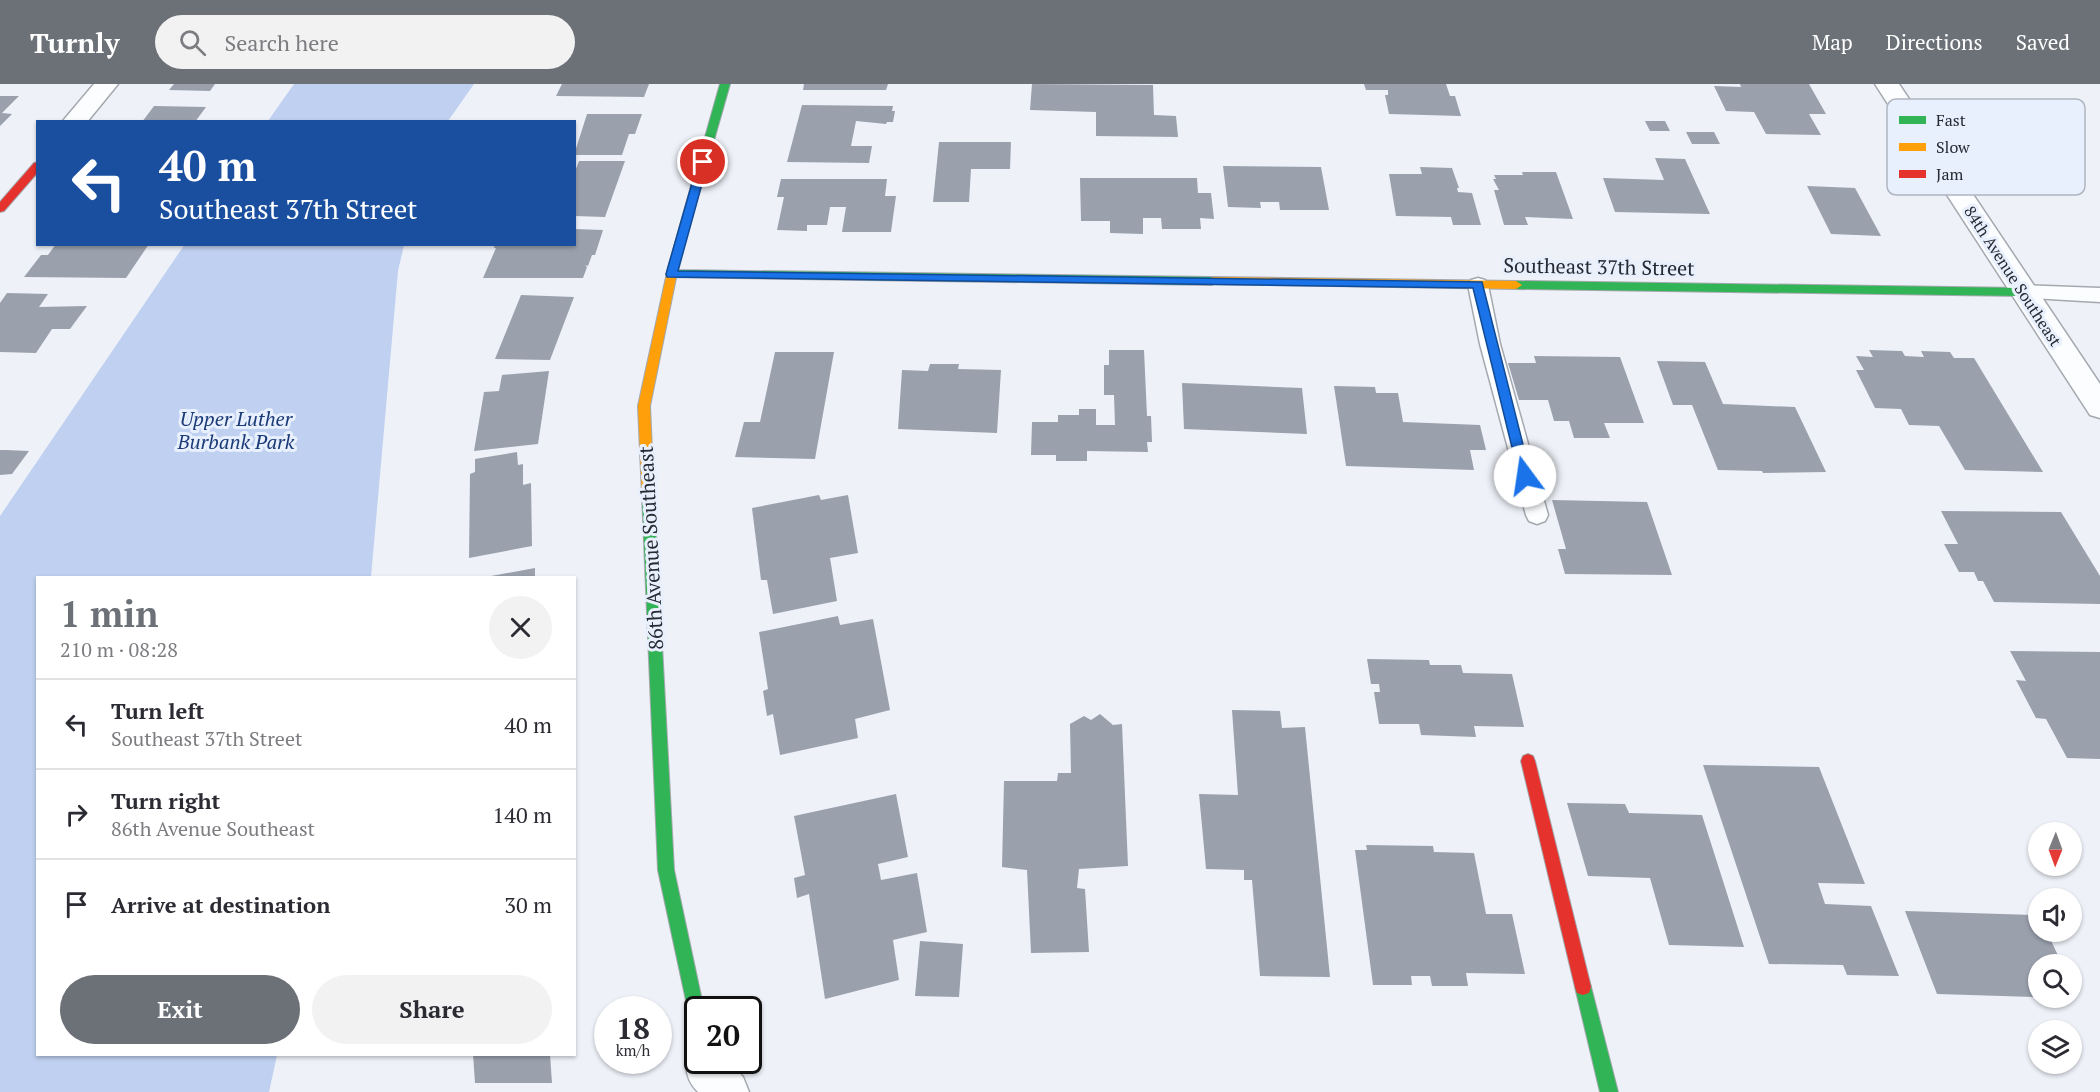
<!DOCTYPE html>
<html lang="en">
<head>
<meta charset="utf-8">
<style>
	body { margin:0; font-family:"PT Serif",serif; background:#f2f2f3; color:#2b2b33; height:100vh; display:flex; flex-direction:column; font-size:22px; white-space:nowrap }
	* { box-sizing:border-box; margin:0 }
	p { font-size:20px; color:#7c7c81 }
	.icon { flex:none; width:33px; height:33px; fill:none; stroke:currentColor; stroke-width:2; stroke-linecap:round; stroke-linejoin:round }
	.map { position:relative; flex:1; overflow:hidden }
	.side { position:absolute; left:36px; top:492px; width:540px; height:480px; display:flex; flex-direction:column; background:#fff; border-radius:0px; box-shadow:0 2px 4px #0004 }
	.side>* { flex:none }
	.hud { position:absolute; left:36px; top:36px; width:540px; height:126px; border-radius:0px; box-shadow:0 2px 4px #0004; background:#1a4fa0; color:#fff; overflow:hidden }
	.needle { width:39px; rotate:181deg }
	.controls { position:absolute; left:2028px; top:738px; display:grid; gap:12px }
	.controls a { display:grid; place-items:center; width:54px; height:54px; border-radius:50%; background:#fff; box-shadow:0 2px 4px #0004; font-size:30px }
	.speed { position:absolute; left:594px; top:912px; display:flex; gap:12px; font-size:30px; font-weight:700; text-align:center }
	.speed>* { display:grid; place-content:center; width:78px; height:78px; border-radius:50%; background:#fff; box-shadow:0 2px 4px #0004; line-height:1 }
	.speed small { font-size:15px; font-weight:400 }
	.speed .limit { border:3px solid #111; border-radius:9px; background:#fff; color:#111 }
	.pin { position:absolute; display:grid; place-items:center; width:51px; height:51px; color:#fff; margin:-26px; border:3px solid #fff; border-radius:50%; box-shadow:0 2px 6px #0007 }
	.me { position:absolute; width:66px; margin:-33px; rotate:346deg; stroke-linejoin:round; filter:drop-shadow(0 0 4px #0008) }
	.turn { display:flex; align-items:center; gap:21px; height:126px; padding:0 24px; font-size:27px }
	.turn .icon { width:78px; height:78px; stroke-width:2.5 }
	.turn b { display:block; font-size:42px; line-height:51px }
	.round { display:grid; place-items:center; flex:none; width:63px; height:63px; border-radius:32px; background:#f2f2f3 }
	.head { display:flex; align-items:center; justify-content:space-between; height:102px; padding:0 24px }
	h1 { font-size:36px; font-weight:700; line-height:45px; color:#6c7077 }
	.primary-button { display:flex; gap:12px; margin-top:auto; padding:12px 24px }
	.primary-button a { flex:1; height:69px; border-radius:36px; background:#6c7077; color:#fff; font-size:24px; font-weight:700; line-height:69px; text-align:center }
	.primary-button a+a { background:#f2f2f3; color:#2b2b33 }
	ul { padding:0; list-style:none }
	li { display:flex; align-items:center; gap:18px; height:90px; padding:0 24px; border-top:2px solid #e1e1e2 }
	li div { flex:1 }
	li b { display:block; font-size:22px }
	li em { font-style:normal }
	header { display:flex; align-items:center; gap:36px; box-sizing:border-box; height:84px; padding:0 30px; background:#6c7077; color:#fff }
	header strong { font-size:28px }
	nav { display:flex; gap:33px; margin-inline-start:auto; font-size:21px }
	.search { width:420px; height:54px; background:#f2f2f3; display:flex; align-items:center; gap:15px; box-sizing:border-box; padding:0 21px; border-radius:33px; color:#7c7c81; font-size:22px }
	.map>svg:first-child { display:block }
	.forest { fill:#bfd0f0 }
	.building { fill:#9aa1ad }
	.lines { fill:none; stroke-linecap:round; stroke-linejoin:round }
	.lane-casing { stroke:#a5a9af; stroke-width:3 }
	.street-casing { stroke:#a5a9af; stroke-width:3 }
	.fast-casing { stroke:#a5a9af; stroke-width:2 }
	.slow-casing { stroke:#a5a9af; stroke-width:2 }
	.jam-casing { stroke:#a5a9af; stroke-width:2 }
	.lane { fill:#fcfdfe; fill-rule:evenodd }
	.street { fill:#fcfdfe; fill-rule:evenodd }
	.fast { fill:#30b455; fill-rule:evenodd }
	.slow { fill:#ff9f0a; fill-rule:evenodd }
	.jam { fill:#e5322d; fill-rule:evenodd }
	.route { fill:#1a73e8; stroke:#114b97; stroke-width:1.5 }
	.labels { text-anchor:middle; stroke-width:6; stroke-linejoin:round; paint-order:stroke }
	.far-street-label { font-size:16px; fill:#262a32; stroke:#e9f0fd }
	.street-label { font-size:20px; fill:#262a32; stroke:#e9f0fd }
	.park-label { font-size:20px; font-style:italic; fill:#1b3b78; stroke:#e9f0fd }
	.key { fill:#e9f0fd; stroke:#aeb5c0; stroke-width:1.5 }
	.key-label { font-size:16px; fill:#262a32 }
</style>
</head>
<body>
<header>
<strong>Turnly</strong>
<div class="search"><svg class="icon" aria-label="search" viewBox="0 0 24 24"><circle cx="10" cy="10" r="6"/><path d="M15 15l6 6"/></svg>Search here</div>
<nav><a>Map</a><a>Directions</a><a>Saved</a></nav>
</header>
<div class="map">
<svg width="2100" height="1008" viewBox="0 0 2100 1008">
	<rect width="100%" height="100%" fill="#eef1f8"/>
	<g class="forest">
		<path d="M 294,0 L 474,0 L 448,37 L 268,37 Z"/>
		<path d="M 185,160 L 404,161 L 398,187 L 371,493 L 38,494 L 38,970 L 277,971 L 269,1008 L 0,1008 L 0,432 Z"/>
	</g>
	<g class="building">
		<path d="M 174,0 L 215,0 L 210,7 L 169,6 Z"/>
		<path d="M 562,0 L 649,0 L 644,13 L 556,12 Z"/>
		<path d="M 804,0 L 888,0 L 886,6 L 803,6 Z"/>
		<path d="M 1032,0 L 1153,1 L 1154,31 L 1176,32 L 1178,53 L 1096,52 L 1096,28 L 1030,26 Z"/>
		<path d="M 1364,0 L 1446,0 L 1450,12 L 1455,12 L 1461,32 L 1389,30 L 1385,11 L 1388,11 L 1388,6 L 1366,6 Z"/>
		<path d="M 1740,0 L 1809,0 L 1826,30 L 1809,30 L 1821,51 L 1766,50 L 1754,28 L 1726,27 L 1714,2 L 1741,3 Z"/>
		<path d="M 0,12 L 19,12 L 2,29 L 12,30 L 0,42 Z"/>
		<path d="M 802,21 L 893,22 L 892,27 L 895,27 L 893,38 L 887,38 L 886,40 L 856,37 L 851,62 L 872,62 L 869,79 L 787,78 Z"/>
		<path d="M 154,22 L 206,23 L 195,38 L 142,38 Z"/>
		<path d="M 587,30 L 642,30 L 635,50 L 629,50 L 622,71 L 574,71 Z"/>
		<path d="M 1645,37 L 1665,37 L 1670,47 L 1650,47 Z"/>
		<path d="M 1686,48 L 1714,48 L 1720,60 L 1692,60 Z"/>
		<path d="M 939,58 L 1011,58 L 1010,85 L 971,85 L 969,118 L 933,118 Z"/>
		<path d="M 1655,74 L 1685,75 L 1710,130 L 1615,128 L 1603,94 L 1664,96 Z"/>
		<path d="M 579,77 L 625,77 L 605,133 L 574,132 L 574,90 Z"/>
		<path d="M 1223,82 L 1321,83 L 1329,126 L 1280,126 L 1279,118 L 1260,118 L 1261,124 L 1228,123 Z"/>
		<path d="M 1420,83 L 1452,84 L 1459,104 L 1457,104 L 1458,108 L 1472,109 L 1481,141 L 1453,141 L 1451,133 L 1396,132 L 1389,90 L 1422,90 Z"/>
		<path d="M 1522,88 L 1556,88 L 1573,135 L 1525,133 L 1528,141 L 1504,141 L 1494,106 L 1499,106 L 1493,95 L 1496,95 L 1494,91 L 1523,91 Z"/>
		<path d="M 1080,94 L 1197,94 L 1198,109 L 1211,109 L 1214,135 L 1200,134 L 1201,145 L 1162,145 L 1161,134 L 1143,134 L 1143,150 L 1110,149 L 1110,137 L 1081,137 Z"/>
		<path d="M 781,95 L 887,95 L 885,112 L 896,112 L 891,148 L 842,148 L 846,123 L 830,123 L 827,141 L 807,141 L 807,147 L 777,146 L 784,113 L 777,113 Z"/>
		<path d="M 1807,102 L 1855,104 L 1881,152 L 1831,150 Z"/>
		<path d="M 574,145 L 603,146 L 595,171 L 592,171 L 588,182 L 585,181 L 587,183 L 583,194 L 483,194 L 496,164 L 494,164 L 495,160 L 574,160 Z"/>
		<path d="M 56,160 L 149,160 L 126,194 L 24,193 L 41,171 L 48,171 Z"/>
		<path d="M 7,209 L 48,210 L 39,223 L 87,222 L 70,245 L 52,245 L 36,269 L 0,268 L 0,219 Z"/>
		<path d="M 521,211 L 574,213 L 550,276 L 495,275 Z"/>
		<path d="M 1109,266 L 1144,266 L 1147,332 L 1151,332 L 1152,358 L 1147,358 L 1148,368 L 1087,367 L 1087,377 L 1056,377 L 1056,371 L 1031,371 L 1032,338 L 1058,338 L 1058,331 L 1079,331 L 1079,325 L 1096,325 L 1096,341 L 1115,341 L 1114,311 L 1104,311 L 1104,281 L 1109,281 Z"/>
		<path d="M 1869,266 L 1902,267 L 1905,272 L 1924,273 L 1921,267 L 1950,268 L 1954,274 L 1974,274 L 2043,388 L 1965,386 L 1939,342 L 1909,341 L 1901,325 L 1875,324 L 1856,286 L 1864,286 L 1856,272 L 1873,273 Z"/>
		<path d="M 775,268 L 834,268 L 815,375 L 735,373 L 744,338 L 760,338 Z"/>
		<path d="M 1534,272 L 1620,273 L 1644,339 L 1604,339 L 1610,354 L 1574,354 L 1569,337 L 1554,337 L 1548,316 L 1519,316 L 1508,279 L 1536,279 Z"/>
		<path d="M 1657,277 L 1705,278 L 1723,320 L 1795,323 L 1826,388 L 1763,389 L 1762,387 L 1718,386 L 1692,321 L 1673,321 Z"/>
		<path d="M 930,280 L 959,280 L 958,285 L 1001,286 L 997,349 L 898,345 L 902,286 L 928,287 Z"/>
		<path d="M 549,287 L 538,360 L 474,367 L 484,308 L 499,307 L 502,291 Z"/>
		<path d="M 1182,299 L 1302,304 L 1307,350 L 1184,345 Z"/>
		<path d="M 1334,302 L 1375,303 L 1376,309 L 1398,309 L 1403,338 L 1480,341 L 1486,366 L 1470,366 L 1474,386 L 1346,382 Z"/>
		<path d="M 0,366 L 6,366 L 29,367 L 12,390 L 0,391 Z"/>
		<path d="M 517,368 L 518,381 L 523,380 L 523,401 L 531,399 L 532,462 L 469,474 L 470,390 L 475,388 L 475,375 Z"/>
		<path d="M 819,411 L 821,416 L 848,411 L 858,469 L 830,474 L 837,517 L 773,530 L 767,496 L 761,496 L 752,424 Z"/>
		<path d="M 1552,416 L 1647,418 L 1672,491 L 1565,490 L 1558,465 L 1566,465 Z"/>
		<path d="M 1941,427 L 2061,428 L 2100,492 L 2100,520 L 1994,518 L 1983,497 L 1978,497 L 1974,488 L 1959,488 L 1944,460 L 1958,460 Z"/>
		<path d="M 535,484 L 535,494 L 491,494 L 491,492 Z"/>
		<path d="M 838,532 L 840,541 L 873,535 L 890,626 L 855,635 L 858,654 L 780,671 L 773,630 L 767,632 L 763,607 L 768,605 L 759,548 Z"/>
		<path d="M 2010,567 L 2100,568 L 2100,675 L 2067,674 L 2046,635 L 2036,634 L 2016,596 L 2026,597 Z"/>
		<path d="M 1367,575 L 1429,576 L 1430,581 L 1461,581 L 1463,589 L 1512,590 L 1524,643 L 1474,642 L 1476,653 L 1421,651 L 1419,640 L 1379,640 L 1374,608 L 1380,608 L 1379,600 L 1371,600 Z"/>
		<path d="M 1232,626 L 1280,627 L 1282,644 L 1305,643 L 1330,893 L 1260,892 L 1252,796 L 1244,796 L 1244,786 L 1206,785 L 1199,710 L 1238,711 Z"/>
		<path d="M 1100,630 L 1113,641 L 1122,640 L 1128,782 L 1079,785 L 1077,804 L 1085,805 L 1089,868 L 1031,869 L 1027,786 L 1002,783 L 1004,697 L 1057,697 L 1058,689 L 1071,689 L 1070,640 L 1084,632 L 1091,636 Z"/>
		<path d="M 1703,681 L 1819,683 L 1865,800 L 1818,799 L 1825,820 L 1871,822 L 1899,892 L 1847,891 L 1843,881 L 1769,880 Z"/>
		<path d="M 896,710 L 908,773 L 878,780 L 881,796 L 917,789 L 927,848 L 893,856 L 899,896 L 825,915 L 809,810 L 797,814 L 794,794 L 805,791 L 794,732 Z"/>
		<path d="M 1567,719 L 1625,720 L 1629,729 L 1702,731 L 1744,863 L 1669,861 L 1650,794 L 1588,792 Z"/>
		<path d="M 1366,761 L 1433,762 L 1434,768 L 1474,769 L 1486,830 L 1512,830 L 1525,890 L 1466,889 L 1468,902 L 1432,902 L 1430,892 L 1411,892 L 1412,901 L 1373,901 L 1355,766 L 1367,766 Z"/>
		<path d="M 1905,827 L 2038,831 L 2038,848 L 2047,848 L 2062,880 L 2038,880 L 2038,913 L 1937,910 Z"/>
		<path d="M 920,857 L 963,860 L 959,913 L 915,912 Z"/>
		<path d="M 473,970 L 550,970 L 552,999 L 475,999 Z"/>
	</g>
	<g class="lines">
		<defs>
			<g id="lane">
				<path d="M 1478,194 L 1485,196 L 1488,201 L 1500,260 L 1548,431 L 1545,437 L 1537,440 L 1529,437 L 1526,431 L 1480,260 L 1468,201 L 1471,196 Z"/>
				<path d="M 2022,201 L 2100,204 L 2100,218 L 2015,213 L 2012,208 L 2015,203 Z"/>
			</g>
			<g id="street">
				<path d="M 94,0 L 118,0 L 87,38 L 62,38 Z"/>
				<path d="M 1875,0 L 1899,0 L 2100,300 L 2100,334 L 2090,331 Z"/>
				<path d="M 698,958 L 698,976 L 727,976 L 743,993 L 749,1008 L 698,1008 C 684,994 684,978 691,961 Z"/>
			</g>
			<g id="fast">
				<path d="M 720,0 L 730,0 L 677,186 L 1212,193 L 1218,197 L 1212,201 L 667,193 L 666,190 L 670,187 L 668,184 Z"/>
				<path d="M 1516,197 L 2022,204 L 2028,208 L 2022,212 L 1516,205 L 1510,201 Z"/>
				<path d="M 648,406 L 654,411 L 674,786 L 704,926 L 698,926 L 698,943 L 692,941 L 690,935 L 658,786 L 642,411 Z"/>
				<path d="M 1583,895 L 1589,897 L 1591,903 L 1618,1008 L 1600,1008 L 1575,903 L 1577,897 Z"/>
			</g>
			<g id="slow">
				<path d="M 673,180 L 678,184 L 650,322 L 654,411 L 648,416 L 642,411 L 638,322 L 668,184 Z"/>
				<path d="M 1212,193 L 1516,197 L 1522,201 L 1516,205 L 1208,200 L 1206,197 Z"/>
			</g>
			<g id="jam">
				<path d="M 38,78 L 38,88 L 4,127 L 0,128 L 0,118 L 34,79 Z"/>
				<path d="M 1528,670 L 1533,672 L 1535,677 L 1591,903 L 1589,909 L 1583,911 L 1577,909 L 1575,903 L 1521,677 L 1523,672 Z"/>
			</g>
		</defs>
		<use href="#lane" class="lane-casing"/>
		<use href="#street" class="street-casing"/>
		<use href="#fast" class="fast-casing"/>
		<use href="#slow" class="slow-casing"/>
		<use href="#jam" class="jam-casing"/>
		<use href="#lane" class="lane"/>
		<use href="#street" class="street"/>
		<use href="#fast" class="fast"/>
		<use href="#slow" class="slow"/>
		<use href="#jam" class="jam"/>
	</g>
	<path class="route" d="M 703,75 L 708,78 L 678,187 L 1482,198 L 1531,392 L 1525,397 L 1519,392 L 1473,204 L 667,193 L 666,190 L 698,78 Z"/>
	<g class="labels">
		<g class="far-street-label">
			<text transform="translate(2013 192) rotate(57)" y="6">84th Avenue Southeast</text>
		</g>
		<g class="street-label">
			<text transform="translate(1599 183) rotate(1)" y="7">Southeast 37th Street</text>
			<text transform="translate(651 464) rotate(-93)" y="7">86th Avenue Southeast</text>
		</g>
		<g class="park-label">
			<text x="236" y="342">Upper Luther<tspan x="236" dy="23">Burbank Park</tspan></text>
		</g>
	</g>
	<rect x="1887" y="15" width="198" height="96" rx="9" class="key"/>
	<rect x="1899" y="32" width="27" height="8" fill="#30b455"/>
	<rect x="1899" y="59" width="27" height="8" fill="#ff9f0a"/>
	<rect x="1899" y="86" width="27" height="8" fill="#e5322d"/>
	<g class="key-label">
		<text x="1936" y="42">Fast</text>
		<text x="1936" y="69">Slow</text>
		<text x="1936" y="96">Jam</text>
	</g>
</svg>
<div class="controls">
<a><svg class="needle" viewBox="-14 -14 28 28"><path d="M0-13l5 13h-10z" fill="#e53935"/><path d="M0 13l5-13h-10z" fill="#7c7c81"/></svg></a>
<a><svg class="icon" aria-label="sound" viewBox="0 0 24 24"><path d="M4 9h4l5-4v14l-5-4H4zM17 9q2 3 0 6"/></svg></a>
<a><svg class="icon" aria-label="search" viewBox="0 0 24 24"><circle cx="10" cy="10" r="6"/><path d="M15 15l6 6"/></svg></a>
<a><svg class="icon" aria-label="layers" viewBox="0 0 24 24"><path d="M12 4l9 5-9 5-9-5zM3 14l9 5 9-5"/></svg></a>
</div>
<div class="speed"><div>18<small>km/h</small></div><div class="limit">20</div></div>
<div class="pin" style="left:703px;top:78px;background:#d93025"><svg class="icon" aria-label="arrive" viewBox="0 0 24 24"><path d="M6 21V4h12l-3 4 3 4H6"/></svg></div>
<svg class="me" style="left:1525px;top:392px" viewBox="-20 -20 40 40"><circle r="19" fill="#fff"/><path d="M0-13L10 11 0 6-10 11z" fill="#1a73e8"/></svg>
<div class="hud">
<div class="turn"><svg class="icon" aria-label="left" viewBox="0 0 24 24"><path d="M17 20v-9H6M10 6l-5 5 5 5"/></svg><div><b>40 m</b>Southeast 37th Street</div></div>
</div>
<section class="side">
<div class="head"><div><h1>1 min</h1><p>210 m · 08:28</p></div><a class="round"><svg class="icon" aria-label="close" viewBox="0 0 24 24"><path d="M6 6l12 12M18 6L6 18"/></svg></a></div>
<ul>
<li><svg class="icon" aria-label="left" viewBox="0 0 24 24"><path d="M17 20v-9H6M10 6l-5 5 5 5"/></svg><div><b>Turn left</b><p>Southeast 37th Street</p></div><em>40 m</em></li>
<li><svg class="icon" aria-label="right" viewBox="0 0 24 24"><path d="M7 20v-9h11M14 6l5 5-5 5"/></svg><div><b>Turn right</b><p>86th Avenue Southeast</p></div><em>140 m</em></li>
<li><svg class="icon" aria-label="arrive" viewBox="0 0 24 24"><path d="M6 21V4h12l-3 4 3 4H6"/></svg><div><b>Arrive at destination</b></div><em>30 m</em></li>
</ul>
<div class="primary-button"><a>Exit</a><a>Share</a></div>
</section>
</div>
</body>
</html>
